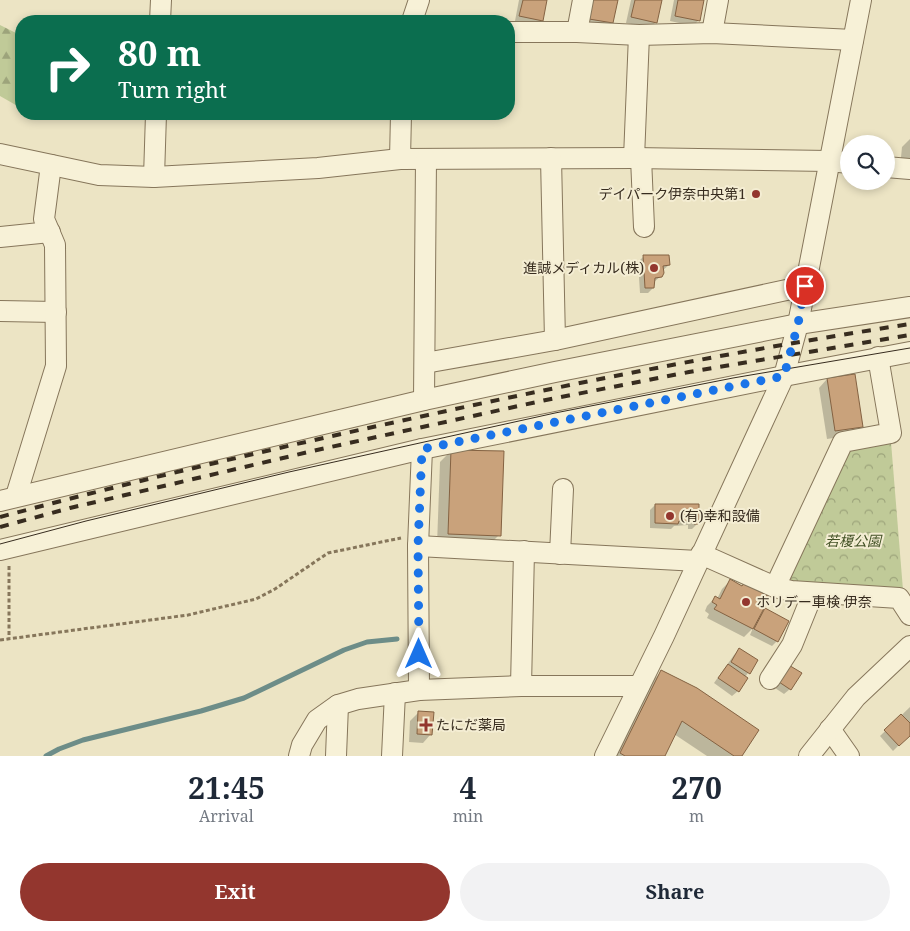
<!DOCTYPE html>
<html lang="en">
<head>
<meta charset="utf-8">
<style>
	body { margin:0; font-family:"Noto Serif","Noto Sans JP",serif; background:#f2f2f3; color:#1f2937; height:100vh; display:flex; flex-direction:column; font-size:19px; white-space:nowrap }
	* { box-sizing:border-box; margin:0 }
	p { font-size:16px; color:#747a83 }
	.icon { flex:none; width:28px; height:28px; fill:none; stroke:currentColor; stroke-width:2; stroke-linecap:round; stroke-linejoin:round }
	.map { position:relative; height:756px; overflow:hidden }
	.panel { display:flex; flex-direction:column; background:#fff; flex:1 }
	.panel>* { flex:none }
	.guide { position:absolute; left:15px; top:15px; width:500px; height:105px; border-radius:20px; box-shadow:0 2px 8px #0003; background:#0b6e4f; color:#fff; overflow:hidden }
	.controls { position:absolute; left:840px; top:135px; display:grid; gap:10px }
	.controls a { display:grid; place-items:center; width:55px; height:55px; border-radius:50%; background:#fff; box-shadow:0 2px 8px #0003; font-size:25px }
	.pin { position:absolute; display:grid; place-items:center; width:42px; height:42px; color:#fff; margin:-21px; border:2px solid #fff; border-radius:50%; box-shadow:0 1px 5px #0007 }
	.me { position:absolute; width:55px; margin:-28px; rotate:0deg; stroke-linejoin:round; filter:drop-shadow(0 0 4px #0008) }
	.turn { display:flex; align-items:center; gap:18px; height:105px; padding:0 20px; font-size:22px }
	.turn .icon { width:65px; height:65px; stroke-width:2.5 }
	.turn b { display:block; font-size:35px; line-height:42px }
	.eta { display:flex; justify-content:space-evenly; align-items:center; height:85px; text-align:center }
	.eta b { font-size:30px; font-weight:700; line-height:35px }
	.action { display:flex; gap:10px; margin-top:auto; padding:10px 20px }
	.action a { flex:1; height:58px; border-radius:30px; background:#93362e; color:#fff; font-size:20px; font-weight:700; line-height:58px; text-align:center }
	.action a+a { background:#f2f2f3; color:#1f2937 }
	.map>svg:first-child { display:block }
	.forest { fill:url(#forest-firs) }
	.park { fill:url(#park-crowns) }
	.shadow { fill:#0003 }
	.lines { fill:none; stroke-linecap:round; stroke-linejoin:round }
	.stream { stroke:#6d8d88; stroke-width:5 }
	.building { fill:#c9a27b; stroke:#846242 }
	.minor-casing { stroke:#86765b; stroke-width:22 }
	.path { stroke:#86765b; stroke-width:3; stroke-dasharray:4 2.5; stroke-linecap:butt }
	.minor { stroke:#f7f1d7; stroke-width:20 }
	.tram { stroke:#372c1f; stroke-width:1 }
	.rail { stroke:#372c1f; stroke-width:4; stroke-dasharray:9 9; stroke-linecap:butt }
	.route { stroke:#1a73e8; stroke-width:9; stroke-dasharray:0 16.2 }
	.poi-dot { fill:#93362e; stroke:#f4edd3; stroke-width:2 }
	.labels { text-anchor:middle; stroke-width:4; stroke-linejoin:round; paint-order:stroke }
	.poi-label { font-size:14px; fill:#372c1f; stroke:#f4edd3; text-anchor:start }
	.park-label { font-size:14px; font-style:italic; fill:#435226; stroke:#f4edd3 }
</style>
</head>
<body>
<div class="map">
<svg width="910" height="756" viewBox="0 0 910 756">
	<defs>
		<pattern id="forest-firs" width="22" height="20" patternUnits="userSpaceOnUse" patternTransform="scale(1.25)"><rect width="22" height="20" fill="#c0ca98"/><path d="M5 1l3.5 6h-7zM16 11l3.5 6h-7z" fill="#9da47b"/></pattern>
		<pattern id="park-crowns" width="20" height="18" patternUnits="userSpaceOnUse" patternTransform="scale(1.25)"><rect width="20" height="18" fill="#c0ca98"/><path d="M2 6a3 3 0 1 1 6 0M12 15a3 3 0 1 1 6 0" fill="none" stroke="#9da47b"/></pattern>
	</defs>
	<rect width="100%" height="100%" fill="#ece4c4"/>
	<path class="forest" d="M 0,25 L 18,34 L 15,45 L 21,48 L 19,65 L 21,67 L 21,108 L 0,96 Z"/>
	<path class="park" d="M 891,442 L 903,590 L 792,582 L 788,575 L 845,448 Z"/>
	<g class="shadow">
		<path d="M 519,0 L 546,0 L 542,20 L 536,26 L 515,21 Z"/>
		<path d="M 589,0 L 616,0 L 612,22 L 607,28 L 584,24 Z"/>
		<path d="M 631,0 L 660,0 L 656,22 L 650,28 L 626,23 Z"/>
		<path d="M 674,0 L 703,0 L 698,21 L 693,26 L 670,21 Z"/>
		<path d="M 910,139 L 910,168 L 900,168 L 902,147 Z"/>
		<path d="M 643,257 L 669,265 L 663,270 L 661,276 L 654,282 L 653,288 L 648,293 L 640,293 L 638,262 Z"/>
		<path d="M 827,379 L 861,426 L 853,435 L 827,439 L 819,388 Z"/>
		<path d="M 451,451 L 499,535 L 488,546 L 437,545 L 440,462 Z"/>
		<path d="M 655,505 L 698,505 L 698,523 L 692,529 L 688,529 L 688,525 L 674,526 L 671,529 L 650,528 L 650,510 Z"/>
		<path d="M 730,581 L 759,616 L 766,610 L 777,641 L 772,646 L 750,635 L 753,628 L 744,637 L 707,618 L 709,614 L 705,611 L 707,606 L 715,598 L 717,599 L 722,589 Z"/>
		<path d="M 739,650 L 757,661 L 745,677 L 738,691 L 732,696 L 714,683 L 734,655 Z"/>
		<path d="M 782,671 L 790,689 L 784,694 L 772,686 Z"/>
		<path d="M 661,672 L 740,756 L 707,756 L 674,734 L 663,756 L 614,756 L 650,683 Z"/>
		<path d="M 910,707 L 910,734 L 893,751 L 880,736 Z"/>
		<path d="M 419,712 L 431,734 L 423,743 L 409,742 L 410,721 Z"/>
	</g>
	<g class="lines">
		<path class="stream" d="M 46,756 L 59,749 L 83,740 L 201,711 L 244,698 L 344,650 L 367,642 L 397,639"/>
	</g>
	<g class="building">
		<path d="M 523,0 L 547,0 L 543,21 L 519,16 Z"/>
		<path d="M 592,0 L 618,0 L 613,23 L 589,19 Z"/>
		<path d="M 635,0 L 662,0 L 657,23 L 631,17 Z"/>
		<path d="M 678,0 L 704,0 L 700,21 L 675,16 Z"/>
		<path d="M 643,255 L 669,255 L 670,265 L 663,266 L 664,273 L 662,277 L 655,278 L 654,288 L 645,288 Z"/>
		<path d="M 855,374 L 863,427 L 835,431 L 827,378 Z"/>
		<path d="M 451,450 L 504,451 L 501,536 L 448,534 Z"/>
		<path d="M 655,504 L 699,504 L 699,524 L 694,524 L 693,521 L 679,521 L 678,524 L 655,523 Z"/>
		<path d="M 730,579 L 742,586 L 744,583 L 770,597 L 753,629 L 714,609 L 717,605 L 712,602 L 715,596 L 720,599 Z"/>
		<path d="M 765,608 L 789,621 L 778,642 L 754,629 Z"/>
		<path d="M 739,648 L 758,660 L 750,674 L 731,662 Z"/>
		<path d="M 728,664 L 748,678 L 739,692 L 718,678 Z"/>
		<path d="M 787,664 L 802,673 L 791,690 L 776,680 Z"/>
		<path d="M 661,670 L 697,688 L 759,730 L 742,756 L 734,756 L 682,721 L 665,756 L 625,756 L 620,753 Z"/>
		<path d="M 418,711 L 434,712 L 432,735 L 417,734 Z"/>
		<path d="M 901,714 L 910,723 L 910,736 L 899,746 L 884,730 Z"/>
	</g>
	<g class="lines">
		<defs>
			<g id="minor">
				<path d="M 160,21 L 161,0"/>
				<path d="M 412,21 L 419,0"/>
				<path d="M 509,32 L 577,32 L 639,35 L 712,33 L 853,40"/>
				<path d="M 577,32 L 583,0"/>
				<path d="M 712,33 L 718,0"/>
				<path d="M 0,154 L 99,175 L 154,177 L 318,168 L 400,159 L 634,158 L 829,161 L 849,163"/>
				<path d="M 551,158 L 555,340"/>
				<path d="M 634,158 L 639,35"/>
				<path d="M 641,158 L 644,227"/>
				<path d="M 400,159 L 401,114"/>
				<path d="M 886,167 L 910,169"/>
				<path d="M 154,177 L 156,114"/>
				<path d="M 0,237 L 50,232"/>
				<path d="M 0,311 L 56,312"/>
				<path d="M 425,363 L 555,340 L 805,286"/>
				<path d="M 424,400 L 426,159"/>
				<path d="M 16,496 L 56,366 L 55,245 L 44,219 L 51,165"/>
				<path d="M 0,501 L 424,400 L 555,372 L 798,324 L 910,307"/>
				<path d="M 418,546 L 698,561"/>
				<path d="M 0,550 L 422,449 L 784,376 L 910,352"/>
				<path d="M 560,554 L 563,489"/>
				<path d="M 701,554 L 775,587 L 791,591 L 899,598 L 910,615"/>
				<path d="M 775,587 L 843,442 L 891,433 L 878,357"/>
				<path d="M 770,679 L 792,645 L 813,593"/>
				<path d="M 521,686 L 524,551"/>
				<path d="M 419,690 L 418,546 L 422,449"/>
				<path d="M 830,729 L 849,756"/>
				<path d="M 299,756 L 302,745 L 317,720 L 338,705 L 358,699 L 419,690 L 521,686 L 639,686"/>
				<path d="M 336,756 L 338,705"/>
				<path d="M 392,756 L 395,693"/>
				<path d="M 605,756 L 664,636 L 784,376 L 798,324 L 861,0"/>
				<path d="M 809,756 L 856,697 L 910,646"/>
			</g>
		</defs>
		<use href="#minor" class="minor-casing"/>
		<g class="path">
			<path d="M 9,566 L 9,638"/>
			<path d="M 0,640 L 188,615 L 256,599 L 275,589 L 328,553 L 401,538"/>
		</g>
		<use href="#minor" class="minor"/>
		<path class="tram" d="M 0,544 L 86,521 L 289,472 L 555,413 L 733,378 L 910,348"/>
		<g class="rail">
			<path d="M 0,517 C 142,479 284,446 428,415 C 588,380 748,349 910,324"/>
			<path d="M 0,527 L 70,508 L 317,450 L 546,400 L 689,372 L 910,335"/>
		</g>
	</g>
	<g class="lines">
		<path class="route" d="M 419,654 L 418,546 L 422,449 L 784,376 L 798,324 L 805,286"/>
	</g>
	<g class="poi-dot">
		<circle cx="756" cy="194" r="5"/>
		<circle cx="654" cy="268" r="5"/>
		<circle cx="670" cy="516" r="5"/>
		<circle cx="746" cy="602" r="5"/>
		<path d="M423.5 717.5h5v5h5v5h-5v5h-5v-5h-5v-5h5z"/>
	</g>
	<g class="labels">
		<g class="poi-label">
			<text x="746" y="199" text-anchor="end">デイパーク伊奈中央第1</text>
			<text x="644" y="273" text-anchor="end">進誠メディカル(株)</text>
			<text x="680" y="521">(有)幸和設備</text>
			<text x="756" y="607">ホリデー車検 伊奈</text>
			<text x="436" y="730">たにだ薬局</text>
		</g>
		<g class="park-label">
			<text x="853" y="546">若榎公園</text>
		</g>
	</g>
</svg>
<div class="controls">
<a><svg class="icon" aria-label="search" viewBox="0 0 24 24"><circle cx="10" cy="10" r="6"/><path d="M15 15l6 6"/></svg></a>
</div>
<div class="pin" style="left:805px;top:286px;background:#d93025"><svg class="icon" aria-label="arrive" viewBox="0 0 24 24"><path d="M6 21V4h12l-3 4 3 4H6"/></svg></div>
<svg class="me" style="left:419px;top:654px" viewBox="-20 -20 40 40"><path d="M0-17L14 15 0 8-14 15z" fill="#1a73e8" stroke="#fff" stroke-width="4"/></svg>
<div class="guide">
<div class="turn"><svg class="icon" aria-label="right" viewBox="0 0 24 24"><path d="M7 20v-9h11M14 6l5 5-5 5"/></svg><div><b>80 m</b>Turn right</div></div>
</div>
</div>
<section class="panel">
<div class="eta">
<div><b>21:45</b><p>Arrival</p></div>
<div><b>4</b><p>min</p></div>
<div><b>270</b><p>m</p></div>
</div>
<div class="action"><a>Exit</a><a>Share</a></div>
</section>
</body>
</html>
